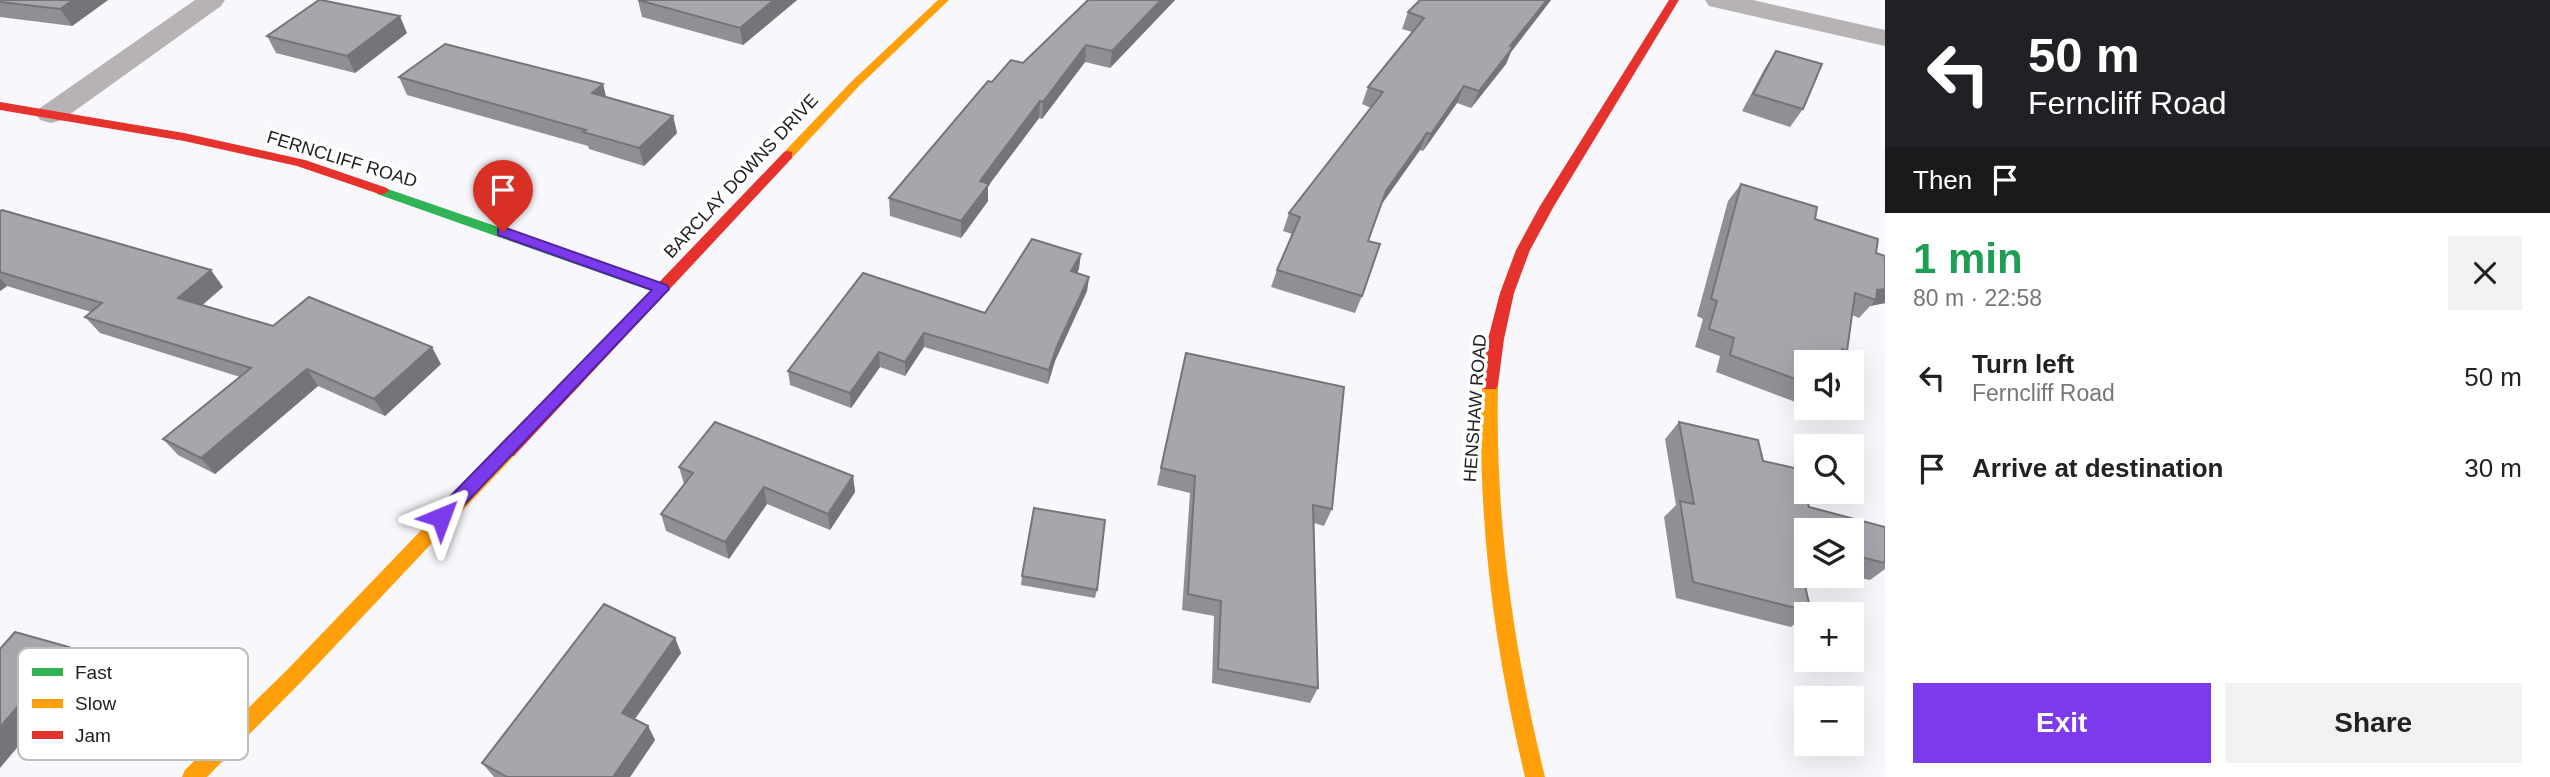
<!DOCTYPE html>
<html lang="en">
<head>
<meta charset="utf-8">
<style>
	body { margin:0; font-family:Arial,sans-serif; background:#f2f2f2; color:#222; height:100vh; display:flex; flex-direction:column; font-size:26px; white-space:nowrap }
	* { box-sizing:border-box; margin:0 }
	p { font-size:23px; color:#767676 }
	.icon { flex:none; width:38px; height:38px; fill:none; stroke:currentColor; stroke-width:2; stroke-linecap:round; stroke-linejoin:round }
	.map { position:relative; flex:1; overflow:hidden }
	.sheet { display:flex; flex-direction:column; background:#fff; width:665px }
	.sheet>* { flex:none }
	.top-card { background:#202124; color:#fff; overflow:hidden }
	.tools { position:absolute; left:1794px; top:350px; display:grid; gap:14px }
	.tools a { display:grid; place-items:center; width:70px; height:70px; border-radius:0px; background:#fff; box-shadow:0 7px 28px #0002; font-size:35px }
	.pin { position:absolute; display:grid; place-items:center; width:60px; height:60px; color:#fff; margin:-72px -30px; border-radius:50% 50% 50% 0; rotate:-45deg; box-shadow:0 0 7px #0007 }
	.pin .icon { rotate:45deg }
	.me { position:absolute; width:77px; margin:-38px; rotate:44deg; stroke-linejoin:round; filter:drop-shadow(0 0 5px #0008) }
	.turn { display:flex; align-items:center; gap:24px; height:147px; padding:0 28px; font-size:32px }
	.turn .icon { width:91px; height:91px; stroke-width:2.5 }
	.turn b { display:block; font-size:49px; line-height:60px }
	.then { display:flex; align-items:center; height:66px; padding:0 28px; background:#0003; gap:14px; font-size:26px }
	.round { display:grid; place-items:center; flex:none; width:74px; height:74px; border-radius:0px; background:#f2f2f2 }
	.overview { display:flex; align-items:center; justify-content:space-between; height:119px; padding:0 28px }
	h1 { font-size:42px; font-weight:700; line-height:52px; color:#1e9e55 }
	.cta { display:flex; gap:14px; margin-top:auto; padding:14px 28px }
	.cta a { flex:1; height:80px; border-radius:0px; background:#7c3aed; color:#fff; font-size:28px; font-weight:700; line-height:80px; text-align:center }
	.cta a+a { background:#f2f2f2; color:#222 }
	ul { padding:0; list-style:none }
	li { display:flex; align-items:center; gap:21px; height:91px; padding:0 28px }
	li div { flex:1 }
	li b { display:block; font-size:26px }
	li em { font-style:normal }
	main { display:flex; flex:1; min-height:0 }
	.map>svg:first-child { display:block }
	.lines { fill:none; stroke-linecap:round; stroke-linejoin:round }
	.street { fill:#b7b2b4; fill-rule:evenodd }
	.fast { fill:#30b455; fill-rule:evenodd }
	.slow { fill:#ff9f0a; fill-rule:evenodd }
	.jam { fill:#e5322d; fill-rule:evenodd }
	.wall { fill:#908f95 }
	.shaded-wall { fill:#767479 }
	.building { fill:#a8a6ad; stroke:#767479; stroke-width:2 }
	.route { fill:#7c3aed; stroke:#51269a; stroke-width:2 }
	.labels { text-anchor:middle; stroke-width:7; stroke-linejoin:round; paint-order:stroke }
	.street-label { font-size:18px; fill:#222224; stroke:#fff }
	.key { fill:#fff; stroke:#bdbdbd; stroke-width:2 }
	.key-label { font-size:19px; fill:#222224 }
</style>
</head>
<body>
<main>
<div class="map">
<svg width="1885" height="777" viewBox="0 0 1885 777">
	<rect width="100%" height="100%" fill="#f8f8fc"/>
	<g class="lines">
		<g class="street">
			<path d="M 195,0 L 225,0 L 221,6 L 62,120 L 51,123 L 40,120 L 36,114 L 40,108 Z"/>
			<path d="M 1705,0 L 1753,0 L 1885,30 L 1885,46 L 1709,6 Z"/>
		</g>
		<path class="fast" d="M 382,187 L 667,285 L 669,289 L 667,293 L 657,293 L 377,194 L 377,188 Z"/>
		<g class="slow">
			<path d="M 938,0 L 949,0 L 859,86 L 792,158 L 784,158 L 784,152 L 851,82 Z"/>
			<path d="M 1490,379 L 1498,385 C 1495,519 1513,647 1545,777 L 1525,777 C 1494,647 1477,519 1482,385 Z"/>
			<path d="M 508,444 L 514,446 L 516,451 L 514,456 L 301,682 L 207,777 L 182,777 L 185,770 L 287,670 L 502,446 Z"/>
		</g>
		<g class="jam">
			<path d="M 1669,0 L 1679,0 L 1554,206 L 1530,250 L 1514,293 L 1504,339 L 1498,385 L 1496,389 L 1484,389 L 1482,385 L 1488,339 L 1500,293 L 1516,250 L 1540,206 Z"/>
			<path d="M 0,102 L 184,133 L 305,160 L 387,188 L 389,191 L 382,195 L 297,166 L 184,141 L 0,110 Z"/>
			<path d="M 788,151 L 792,152 L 792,158 L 514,456 L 502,456 L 500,451 L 502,446 L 784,152 Z"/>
		</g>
	</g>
	<g class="wall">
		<path d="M 0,0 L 108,0 L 72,26 L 0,17 Z"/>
		<path d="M 638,0 L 797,0 L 743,45 L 642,17 Z"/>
		<path d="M 1088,0 L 1175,0 L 1110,68 L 1085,62 L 1042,119 L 1039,118 L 988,186 L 988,201 L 961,238 L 890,216 L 889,198 L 992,82 L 1023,63 Z"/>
		<path d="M 1420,0 L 1551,0 L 1511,52 L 1506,64 L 1471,108 L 1457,103 L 1423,151 L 1420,150 L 1380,206 L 1368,241 L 1362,296 L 1355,313 L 1271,287 L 1277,270 L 1292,234 L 1283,231 L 1289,213 L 1371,108 L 1362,104 L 1368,87 L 1412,32 L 1402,29 L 1408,12 Z"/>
		<path d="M 407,33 L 355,73 L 276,53 L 267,36 Z"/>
		<path d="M 1776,51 L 1803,109 L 1790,127 L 1742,111 L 1765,68 Z"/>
		<path d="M 399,77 L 603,84 L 606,97 L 673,116 L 677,133 L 644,166 L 589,149 L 588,146 L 407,95 Z"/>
		<path d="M 1741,184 L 1815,219 L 1876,253 L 1885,256 L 1885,303 L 1870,306 L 1859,318 L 1852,315 L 1847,351 L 1841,358 L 1806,362 L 1806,406 L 1716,372 L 1720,356 L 1695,347 L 1703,319 L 1697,316 L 1728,201 Z"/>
		<path d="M 0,211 L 223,287 L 202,305 L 273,326 L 441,364 L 385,416 L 318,386 L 215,474 L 178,455 L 163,439 L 240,377 L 100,333 L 85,317 L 91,312 L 7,286 L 0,291 Z"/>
		<path d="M 1079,269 L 1077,273 L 1089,277 L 1087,291 L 1055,361 L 1048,384 L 924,347 L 905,376 L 880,367 L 851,408 L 790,385 L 788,371 L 985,313 Z"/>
		<path d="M 1186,353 L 1332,509 L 1324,526 L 1314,523 L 1318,688 L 1310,703 L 1212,683 L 1214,616 L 1182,610 L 1190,493 L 1157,485 Z"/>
		<path d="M 1679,422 L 1763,461 L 1809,507 L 1885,527 L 1885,569 L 1870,580 L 1850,576 L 1852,576 L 1852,530 L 1806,530 L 1806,565 L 1800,564 L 1811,612 L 1806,614 L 1791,627 L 1676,598 L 1664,517 L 1676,505 L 1665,439 Z"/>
		<path d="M 679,467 L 853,476 L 855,492 L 830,530 L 767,504 L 729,559 L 666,531 L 661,514 L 684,484 Z"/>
		<path d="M 1022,576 L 1097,590 L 1095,598 L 1021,585 Z"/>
		<path d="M 675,638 L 681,653 L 635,719 L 648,726 L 655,740 L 630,777 L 494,777 L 482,763 Z"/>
	</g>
	<g class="shaded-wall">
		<path d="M 73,0 L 108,0 L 72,26 L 60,9 Z"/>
		<path d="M 774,0 L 797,0 L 743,45 L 740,28 Z"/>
		<path d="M 1161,0 L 1175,0 L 1110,68 L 1112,51 Z"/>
		<path d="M 1547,0 L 1551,0 L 1511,52 L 1506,64 L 1471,108 L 1479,91 L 1510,46 Z"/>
		<path d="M 400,16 L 407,33 L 355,73 L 347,56 Z"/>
		<path d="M 1086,45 L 1085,62 L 1042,119 L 1043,102 Z"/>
		<path d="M 603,84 L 607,102 L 592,93 Z"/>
		<path d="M 1464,86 L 1457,103 L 1423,151 L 1431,134 Z"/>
		<path d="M 1040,101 L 1039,118 L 988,186 L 988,201 L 961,238 L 961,221 L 980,181 Z"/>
		<path d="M 673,116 L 677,133 L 644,166 L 639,148 Z"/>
		<path d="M 1427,133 L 1420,150 L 1379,208 L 1386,191 Z"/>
		<path d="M 1081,254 L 1079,269 L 1070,286 L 1071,271 Z"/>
		<path d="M 211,270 L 223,287 L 191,315 L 178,298 Z"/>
		<path d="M 1089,277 L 1087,291 L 1055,361 L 1048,384 L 1049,370 L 1057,346 Z"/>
		<path d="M 0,278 L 7,286 L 0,291 Z"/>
		<path d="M 1885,289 L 1885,303 L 1870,306 L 1876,300 L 1877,290 Z"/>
		<path d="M 924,333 L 924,347 L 905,376 L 905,362 Z"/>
		<path d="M 432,347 L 441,364 L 385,416 L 374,399 Z"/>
		<path d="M 879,352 L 880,367 L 851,408 L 850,393 Z"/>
		<path d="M 307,369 L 318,386 L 215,474 L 201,458 Z"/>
		<path d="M 853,476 L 855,492 L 830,530 L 828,514 Z"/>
		<path d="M 764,487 L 767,504 L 729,559 L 725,542 Z"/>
		<path d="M 675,638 L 681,653 L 629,727 L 622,713 Z"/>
		<path d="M 69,647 L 89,662 L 0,768 L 0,727 Z"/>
		<path d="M 648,726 L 655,740 L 630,777 L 613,777 Z"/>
	</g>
	<g class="building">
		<path d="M 0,0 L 73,0 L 60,9 L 0,2 Z"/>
		<path d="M 319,0 L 321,0 L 400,16 L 347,56 L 267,36 Z"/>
		<path d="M 638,0 L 774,0 L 740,28 Z"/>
		<path d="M 1088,0 L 1161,0 L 1112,51 L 1086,45 L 1043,102 L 1040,101 L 980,181 L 989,184 L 961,221 L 889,198 L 988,81 L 992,82 L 1011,60 L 1023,63 Z"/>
		<path d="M 1420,0 L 1547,0 L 1510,46 L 1513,47 L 1479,91 L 1464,86 L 1431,134 L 1427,133 L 1386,191 L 1368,241 L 1380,244 L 1362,296 L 1277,270 L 1300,217 L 1289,213 L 1383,92 L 1368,87 L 1424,18 L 1408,12 Z"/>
		<path d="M 445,44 L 603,84 L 592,93 L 673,116 L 639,148 L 583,132 L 586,130 L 399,77 Z"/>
		<path d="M 1776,51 L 1822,64 L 1803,109 L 1753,94 Z"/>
		<path d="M 1741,184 L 1817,207 L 1815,219 L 1878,239 L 1876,253 L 1885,256 L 1885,289 L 1877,290 L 1876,300 L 1855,293 L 1847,351 L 1842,349 L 1840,362 L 1806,362 L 1806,383 L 1730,355 L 1734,338 L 1709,329 L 1717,301 L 1711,299 Z"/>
		<path d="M 2,210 L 211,270 L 178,298 L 273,326 L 309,297 L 432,347 L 374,399 L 307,369 L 201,458 L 163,439 L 251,368 L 85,317 L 102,303 L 0,272 L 0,211 Z"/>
		<path d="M 1032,239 L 1081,254 L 1071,271 L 1089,277 L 1057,346 L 1049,370 L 924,333 L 905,362 L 879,352 L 850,393 L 788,371 L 863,273 L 985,313 Z"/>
		<path d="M 1186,353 L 1344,387 L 1332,509 L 1313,505 L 1318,688 L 1218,669 L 1221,601 L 1188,594 L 1195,476 L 1161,468 Z"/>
		<path d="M 715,422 L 853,476 L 828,514 L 764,487 L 725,542 L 661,514 L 693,473 L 679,467 Z"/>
		<path d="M 1679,422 L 1758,440 L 1763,461 L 1799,469 L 1809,507 L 1885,527 L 1885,563 L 1852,555 L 1852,530 L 1806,530 L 1806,545 L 1795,542 L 1811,612 L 1693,582 L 1680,501 L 1694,504 Z"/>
		<path d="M 1034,508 L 1105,520 L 1097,590 L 1022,576 Z"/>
		<path d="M 604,604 L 675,638 L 622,713 L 648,726 L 613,777 L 507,777 L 482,763 Z"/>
		<path d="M 15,632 L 69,647 L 0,727 L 0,649 Z"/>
	</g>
	<path class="route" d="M 503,227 L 667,285 L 669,289 L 447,523 L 441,525 L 435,523 L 432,517 L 435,512 L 652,290 L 498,235 L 498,229 Z"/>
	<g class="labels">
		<g class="street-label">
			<text transform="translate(342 159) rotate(17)" y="6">FERNCLIFF ROAD</text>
			<text transform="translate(741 176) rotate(-47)" y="6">BARCLAY DOWNS DRIVE</text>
			<text transform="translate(1475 408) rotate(-86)" y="6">HENSHAW ROAD</text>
		</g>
	</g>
	<rect x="18" y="648" width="230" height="112" rx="10" class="key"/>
	<rect x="32" y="668" width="31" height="8" fill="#30b455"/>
	<rect x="32" y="699" width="31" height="9" fill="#ff9f0a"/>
	<rect x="32" y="731" width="31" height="8" fill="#e5322d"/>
	<g class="key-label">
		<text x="75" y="679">Fast</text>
		<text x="75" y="710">Slow</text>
		<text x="75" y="742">Jam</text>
	</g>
</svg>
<div class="tools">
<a><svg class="icon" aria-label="sound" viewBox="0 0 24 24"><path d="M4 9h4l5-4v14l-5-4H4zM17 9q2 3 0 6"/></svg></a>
<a><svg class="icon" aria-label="search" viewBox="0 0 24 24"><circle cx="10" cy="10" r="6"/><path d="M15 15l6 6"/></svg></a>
<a><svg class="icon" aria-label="layers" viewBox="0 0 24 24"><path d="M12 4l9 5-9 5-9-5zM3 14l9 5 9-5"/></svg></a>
<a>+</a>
<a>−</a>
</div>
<div class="pin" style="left:503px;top:232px;background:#d93025"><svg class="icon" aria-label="arrive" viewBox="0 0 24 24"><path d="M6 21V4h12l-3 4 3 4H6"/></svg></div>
<svg class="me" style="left:441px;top:517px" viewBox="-20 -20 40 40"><path d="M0-17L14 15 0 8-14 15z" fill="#7c3aed" stroke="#fff" stroke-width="4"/></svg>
</div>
<section class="sheet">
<div class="top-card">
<div class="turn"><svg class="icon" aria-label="left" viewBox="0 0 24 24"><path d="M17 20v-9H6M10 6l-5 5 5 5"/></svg><div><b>50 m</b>Ferncliff Road</div></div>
<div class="then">Then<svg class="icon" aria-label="arrive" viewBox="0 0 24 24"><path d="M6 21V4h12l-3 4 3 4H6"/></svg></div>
</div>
<div class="overview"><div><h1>1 min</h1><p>80 m · 22:58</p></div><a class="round"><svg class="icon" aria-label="close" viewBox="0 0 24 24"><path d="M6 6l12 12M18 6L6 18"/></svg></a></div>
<ul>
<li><svg class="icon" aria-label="left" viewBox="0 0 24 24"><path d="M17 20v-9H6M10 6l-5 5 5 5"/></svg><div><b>Turn left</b><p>Ferncliff Road</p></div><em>50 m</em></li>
<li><svg class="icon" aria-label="arrive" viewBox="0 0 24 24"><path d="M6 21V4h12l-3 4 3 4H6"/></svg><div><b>Arrive at destination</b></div><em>30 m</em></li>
</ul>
<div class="cta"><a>Exit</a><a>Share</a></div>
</section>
</main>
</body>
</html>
